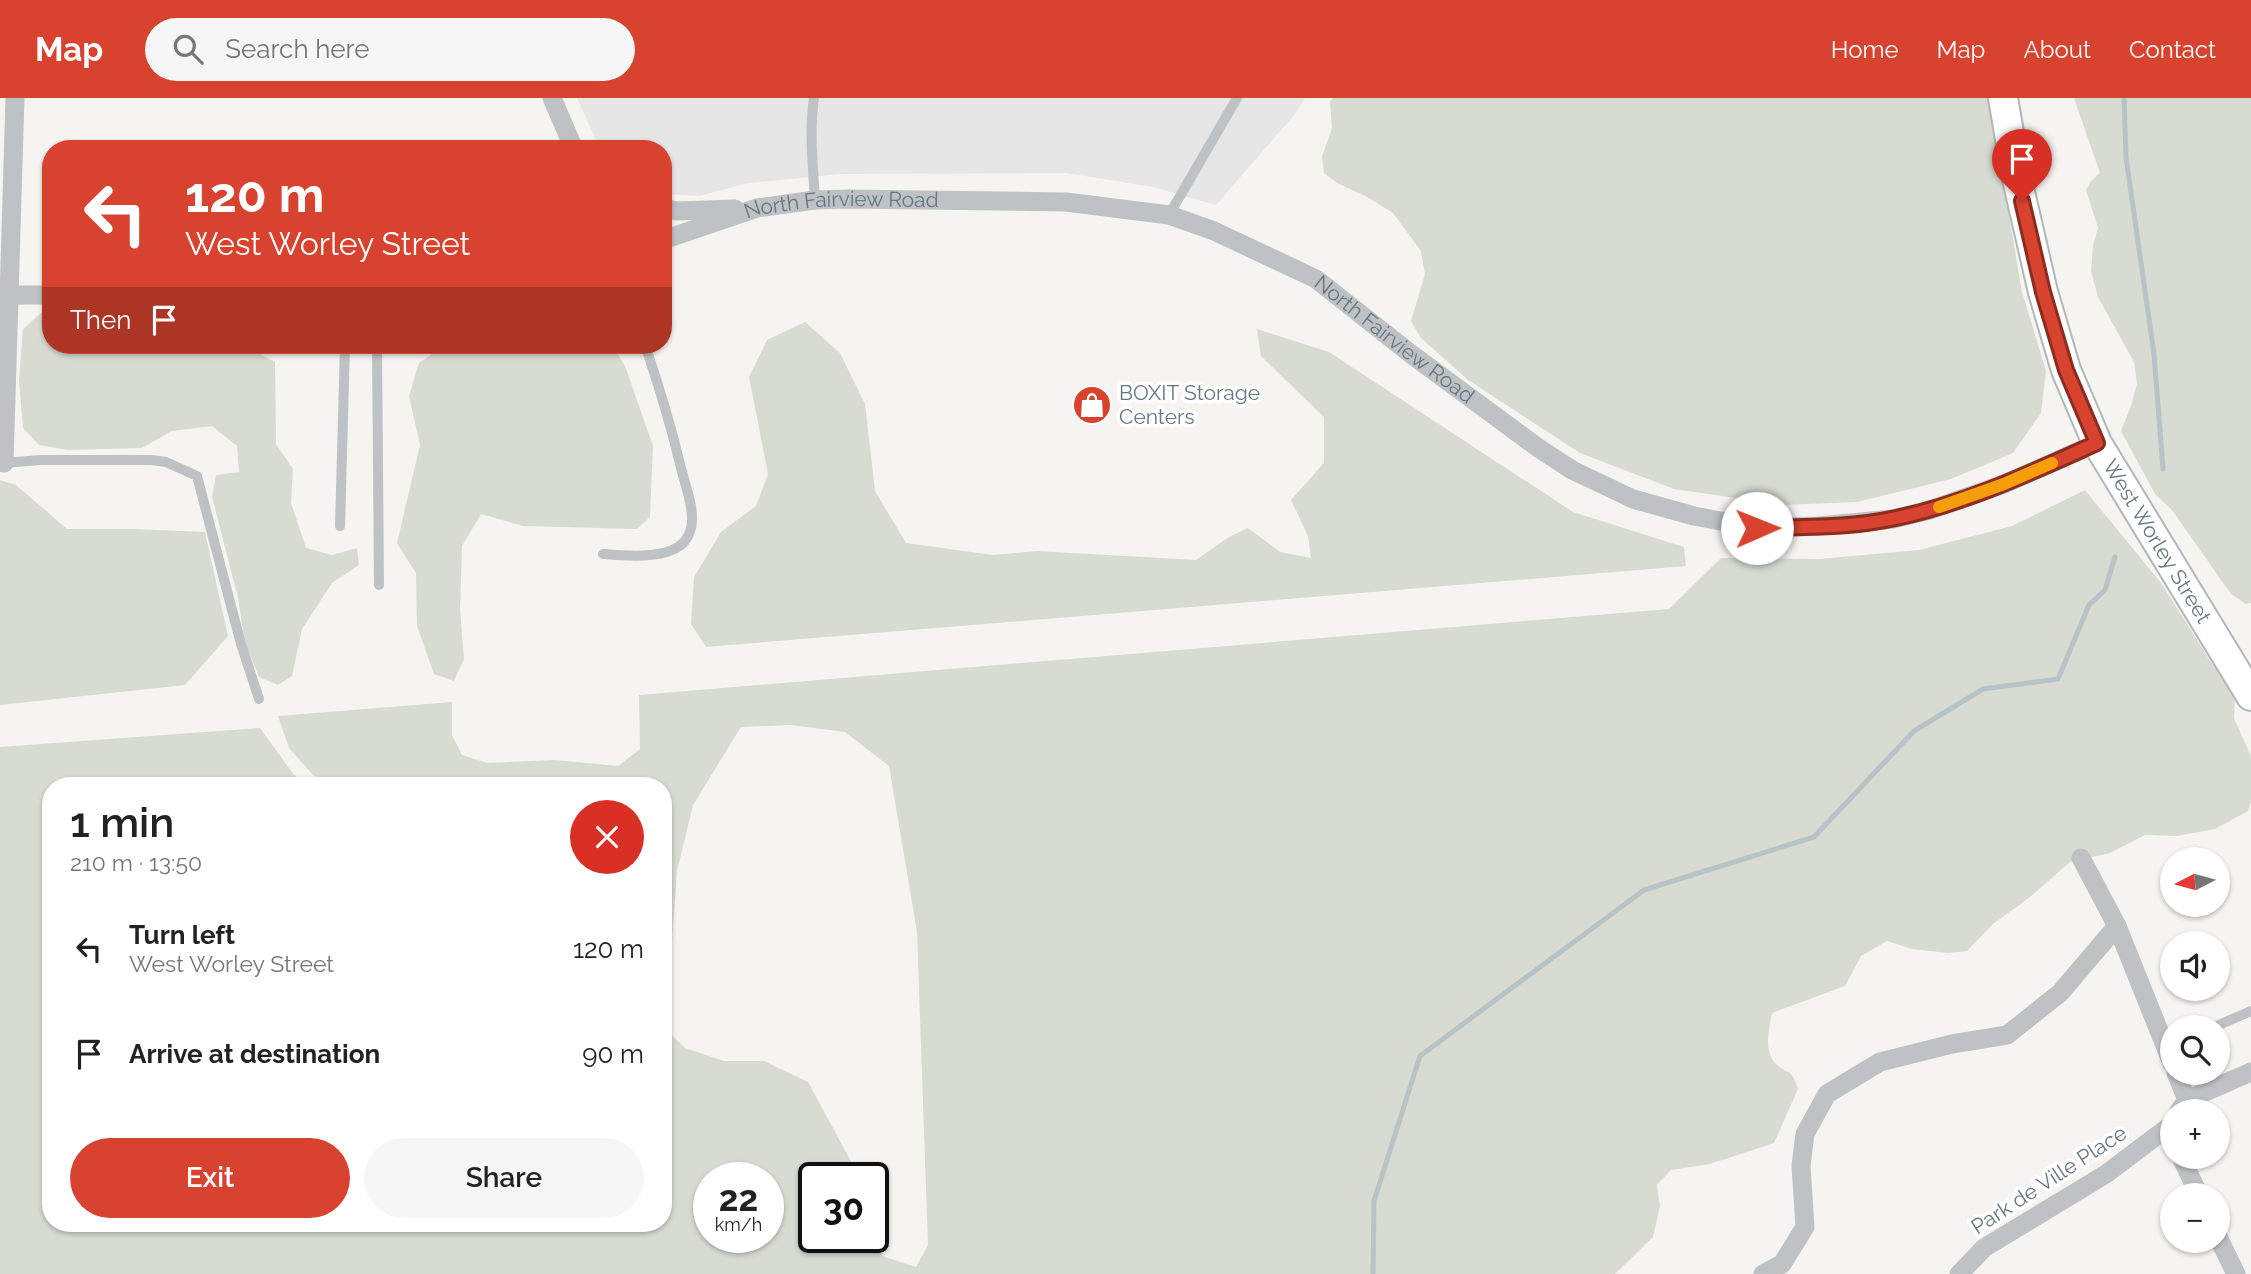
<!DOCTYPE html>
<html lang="en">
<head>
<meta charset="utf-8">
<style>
	body { margin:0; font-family:Raleway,sans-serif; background:#f6f6f6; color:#222; height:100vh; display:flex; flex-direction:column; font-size:26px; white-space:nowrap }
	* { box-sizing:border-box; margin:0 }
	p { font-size:23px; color:#767676 }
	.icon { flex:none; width:38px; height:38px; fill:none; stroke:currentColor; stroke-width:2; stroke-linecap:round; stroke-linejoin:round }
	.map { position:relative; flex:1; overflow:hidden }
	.sheet { position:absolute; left:42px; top:679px; width:630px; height:455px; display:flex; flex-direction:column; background:#fff; border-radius:28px; box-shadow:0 2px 5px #0004 }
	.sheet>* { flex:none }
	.hud { position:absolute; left:42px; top:42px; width:630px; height:214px; border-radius:28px; box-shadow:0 2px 5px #0004; background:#d7432f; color:#fff; overflow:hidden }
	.needle { width:46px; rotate:264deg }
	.buttons { position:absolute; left:2160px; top:749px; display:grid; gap:14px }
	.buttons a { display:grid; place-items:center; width:70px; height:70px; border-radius:50%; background:#fff; box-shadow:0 2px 5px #0004; font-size:35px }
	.speed { position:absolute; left:693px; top:1064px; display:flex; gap:14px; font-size:35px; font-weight:700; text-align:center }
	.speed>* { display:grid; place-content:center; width:91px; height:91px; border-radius:50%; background:#fff; box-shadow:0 2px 5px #0004; line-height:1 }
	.speed small { font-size:18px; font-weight:400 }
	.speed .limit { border:4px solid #111; border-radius:10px; background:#fff; color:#111 }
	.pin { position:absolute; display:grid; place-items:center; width:60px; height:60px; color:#fff; margin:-72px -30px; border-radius:50% 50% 50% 0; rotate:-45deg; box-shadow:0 0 7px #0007 }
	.pin .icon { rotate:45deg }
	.me { position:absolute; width:77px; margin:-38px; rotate:89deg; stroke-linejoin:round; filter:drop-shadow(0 0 5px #0008) }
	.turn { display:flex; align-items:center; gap:24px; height:147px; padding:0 28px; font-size:32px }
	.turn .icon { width:91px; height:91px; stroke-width:2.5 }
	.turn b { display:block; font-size:49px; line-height:60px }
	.then { display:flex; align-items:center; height:66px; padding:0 28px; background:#0003; gap:14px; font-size:26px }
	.round { display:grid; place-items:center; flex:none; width:74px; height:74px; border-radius:37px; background:#f6f6f6 }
	.headline { display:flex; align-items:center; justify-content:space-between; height:119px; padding:0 28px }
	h1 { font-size:42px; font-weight:600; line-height:52px }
	.cta { display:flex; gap:14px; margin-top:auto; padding:14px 28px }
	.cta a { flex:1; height:80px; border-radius:42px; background:#d7432f; color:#fff; font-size:28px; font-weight:600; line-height:80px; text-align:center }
	.cta a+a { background:#f6f6f6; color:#222 }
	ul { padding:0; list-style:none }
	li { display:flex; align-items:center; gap:21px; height:105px; padding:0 28px }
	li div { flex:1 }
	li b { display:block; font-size:26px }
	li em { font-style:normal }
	header { display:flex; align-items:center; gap:42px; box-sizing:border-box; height:98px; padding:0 35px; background:#d7432f; color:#fff }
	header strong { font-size:33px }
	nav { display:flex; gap:38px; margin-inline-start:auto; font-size:24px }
	.search { width:490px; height:63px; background:#f6f6f6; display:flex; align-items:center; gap:18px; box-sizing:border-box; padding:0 24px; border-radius:38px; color:#767676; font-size:26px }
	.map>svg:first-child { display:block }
	.built { fill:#e5e6e5 }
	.green { fill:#d7dbd2; fill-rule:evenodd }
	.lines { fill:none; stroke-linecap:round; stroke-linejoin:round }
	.stream { stroke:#b7c3c6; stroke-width:5 }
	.secondary-casing { stroke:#b0b6b9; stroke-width:32 }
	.lane { stroke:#bec2c5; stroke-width:10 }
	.street { stroke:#bec2c5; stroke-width:19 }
	.secondary { stroke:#fff; stroke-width:28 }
	.route-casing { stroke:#8c2c1f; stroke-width:18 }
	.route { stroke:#d7432f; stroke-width:12 }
	.slow { stroke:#f59e0b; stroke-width:12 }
	.labels { text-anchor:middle; stroke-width:7; stroke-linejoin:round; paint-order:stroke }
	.street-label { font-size:21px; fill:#657780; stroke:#fff }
	.poi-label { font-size:21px; fill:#657780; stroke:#fff; text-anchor:start }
</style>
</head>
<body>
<header>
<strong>Map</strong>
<div class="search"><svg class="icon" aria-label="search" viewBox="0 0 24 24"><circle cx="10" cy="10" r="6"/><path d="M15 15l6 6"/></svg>Search here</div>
<nav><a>Home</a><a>Map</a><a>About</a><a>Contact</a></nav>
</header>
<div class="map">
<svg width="2251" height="1176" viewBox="0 0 2251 1176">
	<rect width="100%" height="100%" fill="#f5f4f1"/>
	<path class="built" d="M 577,0 L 1305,0 L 1295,16 L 1216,107 L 1153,89 L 1066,75 L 840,76 L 748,85 L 699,98 L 663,96 L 663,51 L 600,51 Z"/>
	<g class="green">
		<path d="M 1333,0 L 1989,0 L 2022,194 L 2046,273 L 2041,315 L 2013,355 L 1951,381 L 1857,404 L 1783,407 L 1674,391 L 1580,355 L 1468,282 L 1421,240 L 1411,223 L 1425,176 L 1421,153 L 1393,115 L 1367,99 L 1337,85 L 1324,75 L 1322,59 L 1332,30 L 1330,3 Z"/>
		<path d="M 2074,0 L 2251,0 L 2251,505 L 2246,506 L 2231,496 L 2172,412 L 2155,396 L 2121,333 L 2131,308 L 2137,286 L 2134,264 L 2098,199 L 2091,173 L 2093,147 L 2098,130 L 2086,92 L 2091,83 L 2100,75 Z"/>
		<path d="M 51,214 L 51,247 L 249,247 L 250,251 L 275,264 L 276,346 L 293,371 L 291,405 L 306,450 L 332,457 L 357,450 L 359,467 L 332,485 L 302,531 L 292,578 L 278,587 L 259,579 L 245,545 L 238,500 L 212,399 L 216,377 L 239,374 L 237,348 L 212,328 L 172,333 L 142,350 L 68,352 L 39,347 L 23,330 L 19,283 L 23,231 L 41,215 Z"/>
		<path d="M 805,224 L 840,255 L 865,306 L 875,393 L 906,445 L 993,457 L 1037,453 L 1196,462 L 1229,439 L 1248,430 L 1280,454 L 1311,460 L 1308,438 L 1291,402 L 1324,365 L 1324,319 L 1261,258 L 1257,231 L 1329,254 L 1573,414 L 1684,449 L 1686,468 L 706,549 L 691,526 L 694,479 L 721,434 L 756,408 L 768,376 L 749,279 L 767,242 Z"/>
		<path d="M 445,247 L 612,247 L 625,268 L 653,348 L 650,419 L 637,431 L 523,428 L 481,416 L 462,448 L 460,511 L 464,561 L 454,583 L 434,576 L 417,528 L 416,475 L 397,445 L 420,347 L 409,298 L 419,265 Z"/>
		<path d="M 0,382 L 16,387 L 67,431 L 133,431 L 205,434 L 228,538 L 185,587 L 0,607 Z"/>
		<path d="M 2085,392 L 2161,485 L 2211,564 L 2235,597 L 2234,620 L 2251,658 L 2251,704 L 2248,713 L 2215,731 L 2177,738 L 2145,737 L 2110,755 L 2070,764 L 2030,799 L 1993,826 L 1967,853 L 1948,855 L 1912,851 L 1887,843 L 1861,858 L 1845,888 L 1772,915 C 1769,931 1763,953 1776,966 C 1790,979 1790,968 1798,991 L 1774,1045 L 1710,1066 L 1671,1072 L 1657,1087 L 1660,1108 L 1653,1139 L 1615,1176 L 0,1176 L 0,649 L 260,630 L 294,677 L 308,688 L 51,688 L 51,1125 L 663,1125 L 663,928 L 685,950 L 724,963 L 764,963 L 808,984 L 853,1067 L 858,1080 L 814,1080 L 814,1139 L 873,1139 L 873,1130 L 882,1158 L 916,1169 L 928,1147 L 917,834 L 889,668 L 845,634 L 791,627 L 741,629 L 693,707 L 677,773 L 672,842 L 663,858 L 663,688 L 335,688 L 313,677 L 289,650 L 278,618 L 452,604 L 452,637 L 462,657 L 487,665 L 555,662 L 618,668 L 640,651 L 639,597 L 1669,511 L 1721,460 L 1819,461 L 1919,452 L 2012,428 ZM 709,1080 L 768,1080 L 768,1139 L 709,1139 Z"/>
	</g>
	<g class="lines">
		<g class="stream">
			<path d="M 2124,0 L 2126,59 L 2154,256 L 2163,371"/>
			<path d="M 1373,1176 L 1374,1103 L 1420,958 L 1644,792 L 1814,739 L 1914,633 L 1983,591 L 2058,581 L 2089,507 L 2105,492 L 2115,459"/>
		</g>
		<defs>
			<g id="secondary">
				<path id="s2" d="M 2003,0 L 2017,81 L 2043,194 L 2066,272 L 2097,345 L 2251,598"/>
			</g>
		</defs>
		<use href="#secondary" class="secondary-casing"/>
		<g class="lane">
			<path d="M 814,0 C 809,34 813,68 815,102"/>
			<path d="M 1169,117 L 1237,0"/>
			<path d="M 377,247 L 379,487"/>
			<path d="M 4,365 L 40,362 L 151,362 L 166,364 L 197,378 L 241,546 L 259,601"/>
			<path d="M 340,428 L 345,247"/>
			<path d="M 603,456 C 626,458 669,462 685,443 C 689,438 692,429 692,423 C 693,406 685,387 681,370 C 671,328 659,288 645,247"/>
			<path d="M 2214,929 L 2251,913"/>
		</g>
		<g class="street">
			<path d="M 552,0 L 574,51"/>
			<path d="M 663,110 L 677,113 L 735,111"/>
			<path id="s1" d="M 663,142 L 757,110 L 815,102 L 847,101 L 1066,104 L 1169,117 L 1214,133 L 1316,181 L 1411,256 L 1537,349 L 1572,372 L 1633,401 L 1694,418 L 1757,430 L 1818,428 L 1893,421 L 1930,412 L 2004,386 L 2097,345"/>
			<path d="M 10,197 L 51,197"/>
			<path d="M 4,365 L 15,0"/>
			<path d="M 2081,760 L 2117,828 L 2172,965"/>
			<path d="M 2176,975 L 2187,1002"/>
			<path d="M 2179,1013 L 2187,1002 L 2251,974"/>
			<path d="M 2181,1059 L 2199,1097"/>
			<path d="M 2217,1137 L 2236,1176"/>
			<path d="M 1763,1176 L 1782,1166 L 1805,1129 L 1801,1068 L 1805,1036 L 1827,996 L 1880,964 L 1952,946 L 2007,937 L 2060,895 L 2117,828"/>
			<path d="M 1959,1176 L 1984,1150 L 2106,1076 L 2167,1030"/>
		</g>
		<use href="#secondary" class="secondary"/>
	</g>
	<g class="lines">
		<defs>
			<path id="route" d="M 1757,430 C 1803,429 1851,430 1896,420 C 1967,405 2032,374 2097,345 L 2066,272 L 2043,194 L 2022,103"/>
		</defs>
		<use href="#route" class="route-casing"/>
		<use href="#route" class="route"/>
		<path class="slow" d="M 1939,409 L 2004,386 L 2052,365"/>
	</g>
	<defs>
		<symbol id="shop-disc" viewBox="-11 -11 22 22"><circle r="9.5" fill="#d7432f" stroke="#fff"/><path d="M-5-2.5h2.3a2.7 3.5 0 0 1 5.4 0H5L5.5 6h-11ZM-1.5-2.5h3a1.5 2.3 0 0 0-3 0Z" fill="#fff"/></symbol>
	</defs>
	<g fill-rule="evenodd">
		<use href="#shop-disc" x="1070" y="285" width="44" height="44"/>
	</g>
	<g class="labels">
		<g class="street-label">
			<text dy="7" stroke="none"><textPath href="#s1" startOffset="184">North Fairview Road</textPath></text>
			<text dy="7" stroke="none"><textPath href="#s1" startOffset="772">North Fairview Road</textPath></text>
			<text dy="7" stroke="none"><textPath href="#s2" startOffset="474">West Worley Street</textPath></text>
			<text transform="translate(2049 1082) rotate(-33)" y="7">Park de Ville Place</text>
		</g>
		<g class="poi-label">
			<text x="1119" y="302">BOXIT Storage<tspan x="1119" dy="24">Centers</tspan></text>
		</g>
	</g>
</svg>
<div class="buttons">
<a><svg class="needle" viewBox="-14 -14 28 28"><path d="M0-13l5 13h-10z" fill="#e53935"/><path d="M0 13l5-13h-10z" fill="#767676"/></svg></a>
<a><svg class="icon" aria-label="sound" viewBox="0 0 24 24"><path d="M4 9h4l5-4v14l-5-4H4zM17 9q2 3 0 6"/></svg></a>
<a><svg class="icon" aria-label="search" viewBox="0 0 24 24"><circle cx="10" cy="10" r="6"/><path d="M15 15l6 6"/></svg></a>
<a>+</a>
<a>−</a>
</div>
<div class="speed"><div>22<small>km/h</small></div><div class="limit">30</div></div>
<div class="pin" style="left:2022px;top:103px;background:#d93025"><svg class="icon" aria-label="arrive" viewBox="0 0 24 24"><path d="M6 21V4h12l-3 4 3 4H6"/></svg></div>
<svg class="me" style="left:1757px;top:430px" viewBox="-20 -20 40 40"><circle r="19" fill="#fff"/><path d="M0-13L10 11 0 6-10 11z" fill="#d7432f"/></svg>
<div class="hud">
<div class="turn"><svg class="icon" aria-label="left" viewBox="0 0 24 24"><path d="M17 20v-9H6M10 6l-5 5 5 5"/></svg><div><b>120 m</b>West Worley Street</div></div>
<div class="then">Then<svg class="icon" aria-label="arrive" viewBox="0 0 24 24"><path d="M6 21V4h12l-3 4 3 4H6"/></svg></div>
</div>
<section class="sheet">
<div class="headline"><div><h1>1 min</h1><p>210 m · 13:50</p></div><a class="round" style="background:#d93025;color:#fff"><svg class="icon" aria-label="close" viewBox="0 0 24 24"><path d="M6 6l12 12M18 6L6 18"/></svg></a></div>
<ul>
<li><svg class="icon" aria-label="left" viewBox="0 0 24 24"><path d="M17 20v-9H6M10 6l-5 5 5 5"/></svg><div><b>Turn left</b><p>West Worley Street</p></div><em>120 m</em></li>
<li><svg class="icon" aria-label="arrive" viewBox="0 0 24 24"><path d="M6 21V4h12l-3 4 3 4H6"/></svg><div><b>Arrive at destination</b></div><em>90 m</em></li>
</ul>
<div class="cta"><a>Exit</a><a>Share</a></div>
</section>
</div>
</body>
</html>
